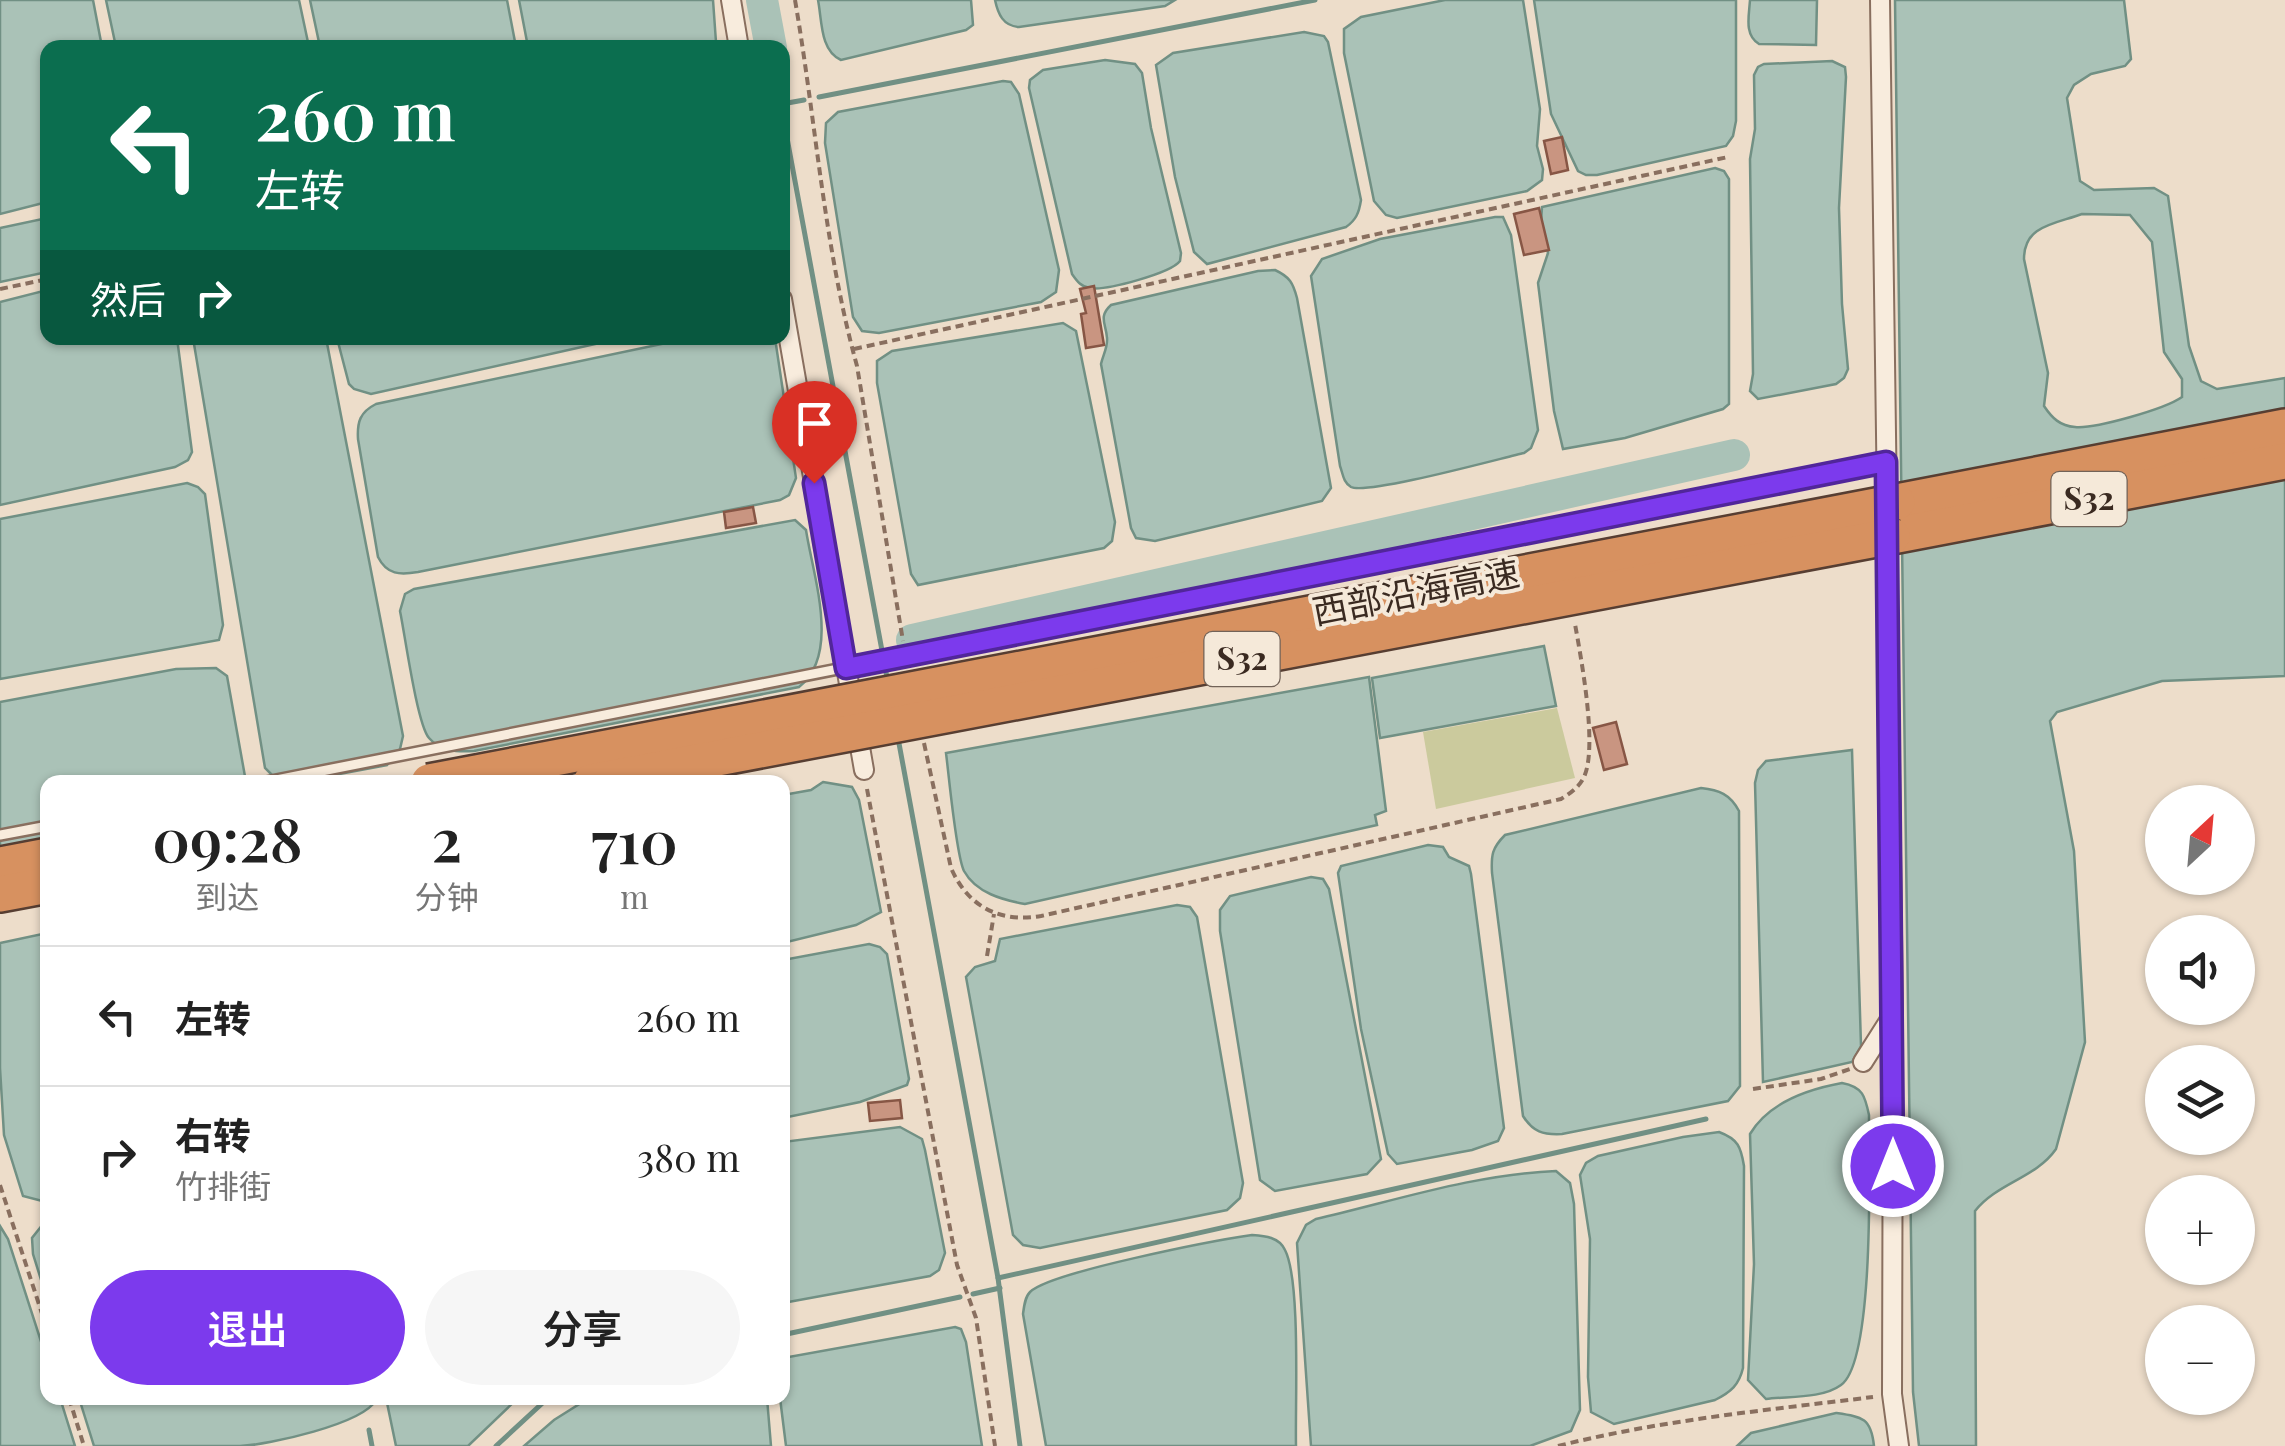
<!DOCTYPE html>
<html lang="zh">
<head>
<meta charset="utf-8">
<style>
	body { margin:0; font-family:"Playfair Display","Noto Sans SC",serif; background:#f6f6f6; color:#222; height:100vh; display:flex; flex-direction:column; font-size:38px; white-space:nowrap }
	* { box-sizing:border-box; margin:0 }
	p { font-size:32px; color:#767676 }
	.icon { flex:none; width:55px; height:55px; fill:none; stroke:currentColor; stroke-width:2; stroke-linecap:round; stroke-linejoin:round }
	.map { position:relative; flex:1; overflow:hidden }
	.panel { position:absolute; left:40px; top:775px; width:750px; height:630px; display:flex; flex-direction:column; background:#fff; border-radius:20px; box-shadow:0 2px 8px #0004 }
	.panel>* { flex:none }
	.guide { position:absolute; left:40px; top:40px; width:750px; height:305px; border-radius:20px; box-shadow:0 2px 8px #0004; background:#0b6e4f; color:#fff; overflow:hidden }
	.needle { width:65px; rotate:26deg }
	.buttons { position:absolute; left:2145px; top:785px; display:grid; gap:20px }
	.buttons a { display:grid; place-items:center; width:110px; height:110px; border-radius:50%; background:#fff; box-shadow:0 2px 8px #0004; font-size:50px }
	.pin { position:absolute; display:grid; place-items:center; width:85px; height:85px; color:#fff; margin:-102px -42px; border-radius:50% 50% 50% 0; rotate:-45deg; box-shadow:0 0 10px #0007 }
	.pin .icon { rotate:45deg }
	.me { position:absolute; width:110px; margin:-55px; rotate:0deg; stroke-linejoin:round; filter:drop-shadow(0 0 8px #0008) }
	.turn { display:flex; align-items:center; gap:35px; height:210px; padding:0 50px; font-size:45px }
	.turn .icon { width:130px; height:130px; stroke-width:2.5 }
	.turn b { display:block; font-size:70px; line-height:85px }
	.then { display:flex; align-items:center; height:95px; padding:0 50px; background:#0003; gap:20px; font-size:38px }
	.eta { display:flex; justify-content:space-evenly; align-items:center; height:170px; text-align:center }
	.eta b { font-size:60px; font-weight:600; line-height:70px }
	.action { display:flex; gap:20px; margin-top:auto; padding:20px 50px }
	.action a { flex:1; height:115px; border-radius:60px; background:#7c3aed; color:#fff; font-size:40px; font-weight:600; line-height:115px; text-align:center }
	.action a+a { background:#f6f6f6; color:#222 }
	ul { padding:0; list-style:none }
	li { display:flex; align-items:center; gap:30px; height:140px; padding:0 50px; border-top:2px solid #e0e0e0 }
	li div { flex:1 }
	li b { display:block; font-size:38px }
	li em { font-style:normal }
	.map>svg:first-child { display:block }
	.garden { fill:#cbca9d }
	.water { fill:#aac2b7; stroke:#719084; stroke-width:2.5; fill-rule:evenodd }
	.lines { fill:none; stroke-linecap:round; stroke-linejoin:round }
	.stream { stroke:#719084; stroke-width:5 }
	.river { stroke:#aac2b7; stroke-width:32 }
	.building { fill:#c99581; stroke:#875645; stroke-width:2.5 }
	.service-casing { stroke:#896f5f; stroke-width:14 }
	.minor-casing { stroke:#896f5f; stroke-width:22 }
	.motorway-casing { stroke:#573e32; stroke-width:40 }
	.path { stroke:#896f5f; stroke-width:4; stroke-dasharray:8 5; stroke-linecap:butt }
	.service { stroke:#f8ecdd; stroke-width:9 }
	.minor { stroke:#f8ecdd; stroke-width:18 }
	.motorway { stroke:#d79160; stroke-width:35 }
	.motorway-bridge-casing { stroke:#573e32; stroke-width:40; stroke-linecap:butt }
	.motorway-bridge { stroke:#d79160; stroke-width:35 }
	.route-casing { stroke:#51269a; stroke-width:25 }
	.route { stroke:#7c3aed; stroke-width:18 }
	.labels { text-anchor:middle; stroke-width:8; stroke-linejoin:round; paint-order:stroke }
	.shield { fill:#f5e9d9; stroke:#726358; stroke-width:2.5 }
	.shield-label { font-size:32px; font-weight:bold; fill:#3a2a21 }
	.street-label { font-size:35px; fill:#3a2a21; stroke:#f5e9d9 }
</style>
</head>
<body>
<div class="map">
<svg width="2285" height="1446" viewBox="0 0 2285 1446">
	<rect width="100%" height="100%" fill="#edddca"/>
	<path class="garden" d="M 1557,708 L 1575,778 L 1436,809 L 1423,732 Z"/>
	<g class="water">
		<path d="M 0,0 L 93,0 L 102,47 L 48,48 L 47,202 L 0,214 Z"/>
		<path d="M 106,0 L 299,0 L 309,47 L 116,47 Z"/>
		<path d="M 310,0 L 507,0 L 516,47 L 320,47 Z"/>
		<path d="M 519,0 L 713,0 L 716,42 L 714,48 L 528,47 Z"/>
		<path d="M 818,0 L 971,0 L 973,25 L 966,30 L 841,60 C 820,51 822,20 818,0 Z"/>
		<path d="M 995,0 L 1175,0 L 1165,6 L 1019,27 C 1003,26 998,14 995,0 Z"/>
		<path d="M 1445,0 L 1523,0 L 1540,109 L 1537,146 L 1543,169 L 1542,180 L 1527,191 L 1397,218 L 1386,215 L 1374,201 L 1344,53 L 1344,29 L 1361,17 Z"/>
		<path d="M 1534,0 L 1736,0 L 1736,121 L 1733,136 L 1726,146 L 1597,175 L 1586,175 L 1578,171 L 1551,114 Z"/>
		<path d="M 1750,0 L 1817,0 L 1816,45 L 1759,44 C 1744,35 1749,16 1750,0 Z"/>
		<path d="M 1895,0 L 2124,0 L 2131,59 L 2125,66 L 2091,74 L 2074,85 L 2067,98 L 2080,181 L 2094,190 L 2154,188 L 2168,196 L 2189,346 L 2201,381 L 2217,389 L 2285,378 L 2285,676 L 2162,681 L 2057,712 L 2050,721 L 2074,851 L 2085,1042 L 2056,1149 C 2036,1178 1997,1183 1975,1211 L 1976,1446 L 1919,1446 L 1913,1392 ZM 2082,214 L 2130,215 L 2152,242 L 2164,352 L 2182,379 L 2182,397 C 2165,409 2095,429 2075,427 C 2060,426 2052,418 2044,406 L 2048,373 L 2024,259 C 2024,225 2055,224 2082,214 Z"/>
		<path d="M 1304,32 L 1324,36 L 1328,42 L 1361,200 C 1359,213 1356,220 1346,227 L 1207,264 L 1194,252 L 1175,177 L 1156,65 L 1173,53 Z"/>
		<path d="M 1105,60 L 1135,64 L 1142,73 L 1151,128 L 1181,253 L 1180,261 C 1171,273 1106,291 1090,288 C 1081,287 1077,281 1072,274 L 1029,88 L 1030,80 L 1043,70 Z"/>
		<path d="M 1832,61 L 1845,67 L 1846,77 L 1839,208 L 1842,304 L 1848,369 L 1844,378 L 1836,384 L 1758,399 L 1750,391 L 1753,374 L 1750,159 L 1755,129 L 1754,75 L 1758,67 L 1764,64 Z"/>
		<path d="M 1003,81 L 1011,82 L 1019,94 L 1059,270 L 1056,292 L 1041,302 L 879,333 L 862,331 L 853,317 L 825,143 L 826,123 L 838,112 Z"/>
		<path d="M 1715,168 L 1724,171 L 1729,179 L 1729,404 L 1723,409 L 1625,438 L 1563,449 L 1554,411 L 1538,283 L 1548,253 L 1541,223 L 1542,207 Z"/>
		<path d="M 1495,217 L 1503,217 L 1511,235 L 1538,430 L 1531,448 L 1524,453 C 1498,459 1367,495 1351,487 C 1343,482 1343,474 1340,466 L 1311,276 L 1322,259 L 1380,239 Z"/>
		<path d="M 47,218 L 47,272 L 0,282 L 0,228 Z"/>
		<path d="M 1275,270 C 1290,277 1293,283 1297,298 L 1331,488 L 1322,501 L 1155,541 L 1136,538 L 1131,528 L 1101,364 C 1103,355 1108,347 1107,338 C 1106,323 1098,317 1111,305 L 1258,271 Z"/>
		<path d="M 47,290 L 48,338 L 177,338 L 192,452 L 188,460 L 175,467 L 0,505 L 0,302 Z"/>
		<path d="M 1063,323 L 1076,331 L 1115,522 L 1112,541 L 1104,548 L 918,585 L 911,574 L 877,383 L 877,361 L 892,351 Z"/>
		<path d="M 193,338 L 326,338 L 403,736 L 400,749 L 387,765 L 297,782 L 274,777 L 265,768 Z"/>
		<path d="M 337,338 L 622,338 L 371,394 L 354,389 L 349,384 Z"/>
		<path d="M 690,338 L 775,338 L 796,478 L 789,495 L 780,500 L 418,572 C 400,575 387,575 378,557 L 358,439 C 357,422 360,412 376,404 Z"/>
		<path d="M 187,483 L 198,487 L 205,494 L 223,625 L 219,640 L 0,679 L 0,519 Z"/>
		<path d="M 795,520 L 806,530 C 813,576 841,654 799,687 L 474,751 C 457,752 441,752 429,738 C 417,724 405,635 400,611 L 405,594 L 414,589 Z"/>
		<path d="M 1544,646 L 1556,706 L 1380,738 L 1372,678 Z"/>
		<path d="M 216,668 L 227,676 L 246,782 L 48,782 L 47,842 L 0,851 L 0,702 L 176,669 Z"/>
		<path d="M 1369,677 L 1386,811 L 1375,815 L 1377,825 L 1025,904 C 1003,900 976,893 964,871 C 956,855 949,776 946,753 Z"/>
		<path d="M 1852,750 L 1861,1046 L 1852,1062 L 1763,1082 L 1755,783 L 1758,770 L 1766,761 Z"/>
		<path d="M 823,782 L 852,787 L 859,800 L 881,912 L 856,925 L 783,943 L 783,795 L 811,790 Z"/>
		<path d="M 1701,788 C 1719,790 1730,794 1739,811 L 1740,1086 L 1728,1101 L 1562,1134 C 1543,1135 1533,1132 1523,1116 L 1492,873 C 1491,855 1492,848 1505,835 Z"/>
		<path d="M 1428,845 L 1443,847 L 1449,857 L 1469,866 L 1471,874 L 1504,1128 L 1498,1141 L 1472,1150 L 1397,1164 L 1388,1154 L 1361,1029 L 1338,873 L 1341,866 Z"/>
		<path d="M 1311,877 L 1323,879 L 1329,889 L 1381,1159 L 1367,1174 L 1275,1191 L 1260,1180 L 1220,931 L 1220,910 L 1230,896 Z"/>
		<path d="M 1177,905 L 1190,907 L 1197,917 L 1243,1183 L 1240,1198 L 1227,1210 L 1040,1248 L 1023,1245 L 1013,1235 L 966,977 L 975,967 L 995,961 L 1000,939 Z"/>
		<path d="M 47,933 L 48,1202 L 46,1202 L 23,1196 L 4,1135 L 0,1068 L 0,943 Z"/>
		<path d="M 869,944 L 880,947 L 887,954 L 909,1079 L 907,1085 L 860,1102 L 783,1118 L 783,960 Z"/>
		<path d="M 1842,1083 C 1863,1087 1865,1096 1869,1115 C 1869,1161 1875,1361 1841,1385 C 1822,1399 1788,1396 1766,1399 L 1748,1380 L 1754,1264 L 1750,1134 C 1769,1102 1809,1089 1842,1083 Z"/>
		<path d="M 900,1127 L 922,1139 L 925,1150 L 945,1253 L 939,1270 L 930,1276 L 783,1303 L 783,1142 Z"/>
		<path d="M 1719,1132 C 1738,1139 1741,1147 1744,1166 L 1743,1368 C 1739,1385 1731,1392 1715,1400 L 1614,1424 L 1591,1412 L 1588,1377 L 1590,1239 L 1580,1175 L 1586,1163 L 1598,1156 L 1683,1137 Z"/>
		<path d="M 1556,1171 L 1570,1183 L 1574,1204 L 1580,1410 L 1571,1431 L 1530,1446 L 1311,1446 L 1297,1243 L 1306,1225 L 1316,1219 C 1394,1201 1475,1174 1556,1171 Z"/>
		<path d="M 47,1219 L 47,1299 L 33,1254 L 32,1238 Z"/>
		<path d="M 0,1226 L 8,1239 L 47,1360 L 48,1398 L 60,1398 L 75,1446 L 0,1446 Z"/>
		<path d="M 1252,1235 C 1265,1236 1279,1237 1285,1250 C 1301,1281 1295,1405 1296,1446 L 1046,1446 L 1023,1314 C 1024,1306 1025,1297 1030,1292 C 1050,1272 1217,1240 1252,1235 Z"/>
		<path d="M 955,1327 L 961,1329 L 966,1342 L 982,1446 L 786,1446 L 780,1398 L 782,1398 L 783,1358 Z"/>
		<path d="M 79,1398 L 375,1398 L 376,1400 C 363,1424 268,1445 240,1446 C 192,1446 143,1446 94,1446 Z"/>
		<path d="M 386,1398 L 518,1398 L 468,1446 L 396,1446 Z"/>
		<path d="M 589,1398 L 767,1398 L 771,1446 L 524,1446 L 554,1420 Z"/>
		<path d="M 1836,1413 C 1863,1417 1871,1418 1874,1446 L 1737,1446 L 1751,1433 Z"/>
	</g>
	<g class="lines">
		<g class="stream">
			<path d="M 819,97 L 1315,0"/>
			<path d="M 782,104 L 804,100"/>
			<path d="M 782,111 L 888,683"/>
			<path d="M 898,738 L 998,1278 L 1020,1446"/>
			<path d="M 998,1278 L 1706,1119"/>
			<path d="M 973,1294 L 1000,1288"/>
			<path d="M 782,1335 L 960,1297"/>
			<path d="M 369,1430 L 372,1446"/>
			<path d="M 496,1446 L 548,1398"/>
		</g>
		<g class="river">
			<path d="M 762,0 L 771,48"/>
			<path d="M 912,640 L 1734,455"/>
		</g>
	</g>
	<g class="building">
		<path d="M 1562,137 L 1568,170 L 1551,174 L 1544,141 Z"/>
		<path d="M 1539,208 L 1549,250 L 1524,255 L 1514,214 Z"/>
		<path d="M 1094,286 L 1104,345 L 1086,348 L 1081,314 L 1086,313 L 1080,289 Z"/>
		<path d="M 753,507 L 756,523 L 726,528 L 724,512 Z"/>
		<path d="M 1616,722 L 1627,764 L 1604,770 L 1593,728 Z"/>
		<path d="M 900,1100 L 902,1118 L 870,1121 L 868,1103 Z"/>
	</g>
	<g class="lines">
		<defs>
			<g id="service">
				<path d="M 266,782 L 1886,462"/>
				<path d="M 0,835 L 48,826"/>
			</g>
			<g id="minor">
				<path d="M 731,0 L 739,48"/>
				<path d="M 1880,0 L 1887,506"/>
				<path d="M 782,299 L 864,770"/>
				<path d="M 1887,532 L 1893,1014 L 1892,1394 L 1899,1446"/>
				<path d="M 1863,1062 L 1889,1021"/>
			</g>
			<g id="motorway">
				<path d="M 1897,502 L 2285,427"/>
				<path d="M 1892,536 L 2285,461"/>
				<path d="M 0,865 L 48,856"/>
				<path d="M 0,894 L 48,885"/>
			</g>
		</defs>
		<use href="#service" class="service-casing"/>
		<use href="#minor" class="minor-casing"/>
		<use href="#motorway" class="motorway-casing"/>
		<g class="path">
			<path d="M 795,0 C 816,122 824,247 857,366 L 903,641"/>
			<path d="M 0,289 L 48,279"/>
			<path d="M 854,349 L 1728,157"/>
			<path d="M 924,743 L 951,868 C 968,907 1000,923 1041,916 L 1561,799 C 1571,793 1579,787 1584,777 C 1598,747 1581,658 1575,624"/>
			<path d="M 867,789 L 957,1265 L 976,1318 L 995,1446"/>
			<path d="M 987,956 L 994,914"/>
			<path d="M 1753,1089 L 1821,1079 L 1850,1069"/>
			<path d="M 0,1185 L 48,1332"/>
			<path d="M 69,1398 L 84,1446"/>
			<path d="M 1558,1446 C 1661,1420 1768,1410 1873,1397"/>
		</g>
		<use href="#service" class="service"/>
		<use href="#minor" class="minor"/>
		<use href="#motorway" class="motorway"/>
		<defs>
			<g id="motorway-bridge">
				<path d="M 429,782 L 1897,502"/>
				<path d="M 591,782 L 1892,536"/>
			</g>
		</defs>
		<use href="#motorway-bridge" class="motorway-bridge-casing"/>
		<use href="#motorway-bridge" class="motorway-bridge"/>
	</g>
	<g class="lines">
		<defs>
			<path id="route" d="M 814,483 L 846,668 L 1886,462 L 1893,1166"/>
		</defs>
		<use href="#route" class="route-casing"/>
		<use href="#route" class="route"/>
	</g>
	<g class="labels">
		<g class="shield">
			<rect x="2051.5" y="472" width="75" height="54" rx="8"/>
			<rect x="1204.5" y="632" width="75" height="54" rx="8"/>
		</g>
		<g class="shield-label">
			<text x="2089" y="510">S32</text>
			<text x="1242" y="670">S32</text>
		</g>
		<g class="street-label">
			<text transform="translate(1416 593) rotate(-11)" y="12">西部沿海高速</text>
		</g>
	</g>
</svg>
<div class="buttons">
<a><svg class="needle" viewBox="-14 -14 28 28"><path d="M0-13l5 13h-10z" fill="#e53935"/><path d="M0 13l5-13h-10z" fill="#767676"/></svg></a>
<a><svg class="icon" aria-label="sound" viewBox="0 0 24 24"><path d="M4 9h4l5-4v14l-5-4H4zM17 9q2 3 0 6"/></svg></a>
<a><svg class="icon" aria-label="layers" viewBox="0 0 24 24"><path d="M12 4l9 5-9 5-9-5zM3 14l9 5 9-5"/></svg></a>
<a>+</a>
<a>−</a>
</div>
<div class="pin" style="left:814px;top:483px;background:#d93025"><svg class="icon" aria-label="arrive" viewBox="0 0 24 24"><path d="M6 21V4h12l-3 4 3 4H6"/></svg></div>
<svg class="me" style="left:1893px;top:1166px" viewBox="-20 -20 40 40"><circle r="17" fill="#7c3aed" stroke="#fff" stroke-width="3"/><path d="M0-11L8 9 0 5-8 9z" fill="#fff"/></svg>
<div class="guide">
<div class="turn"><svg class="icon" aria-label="left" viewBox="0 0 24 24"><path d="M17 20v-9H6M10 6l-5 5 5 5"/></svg><div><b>260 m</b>左转</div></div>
<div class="then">然后<svg class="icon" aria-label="right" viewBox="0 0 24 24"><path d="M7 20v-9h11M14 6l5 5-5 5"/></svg></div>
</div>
<section class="panel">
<div class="eta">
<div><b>09:28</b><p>到达</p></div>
<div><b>2</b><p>分钟</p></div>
<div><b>710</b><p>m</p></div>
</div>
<ul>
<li><svg class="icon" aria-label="left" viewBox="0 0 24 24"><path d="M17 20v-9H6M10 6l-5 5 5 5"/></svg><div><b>左转</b></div><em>260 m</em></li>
<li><svg class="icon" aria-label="right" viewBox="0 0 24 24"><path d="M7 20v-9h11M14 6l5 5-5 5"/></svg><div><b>右转</b><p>竹排街</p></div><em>380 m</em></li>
</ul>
<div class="action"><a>退出</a><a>分享</a></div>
</section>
</div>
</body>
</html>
